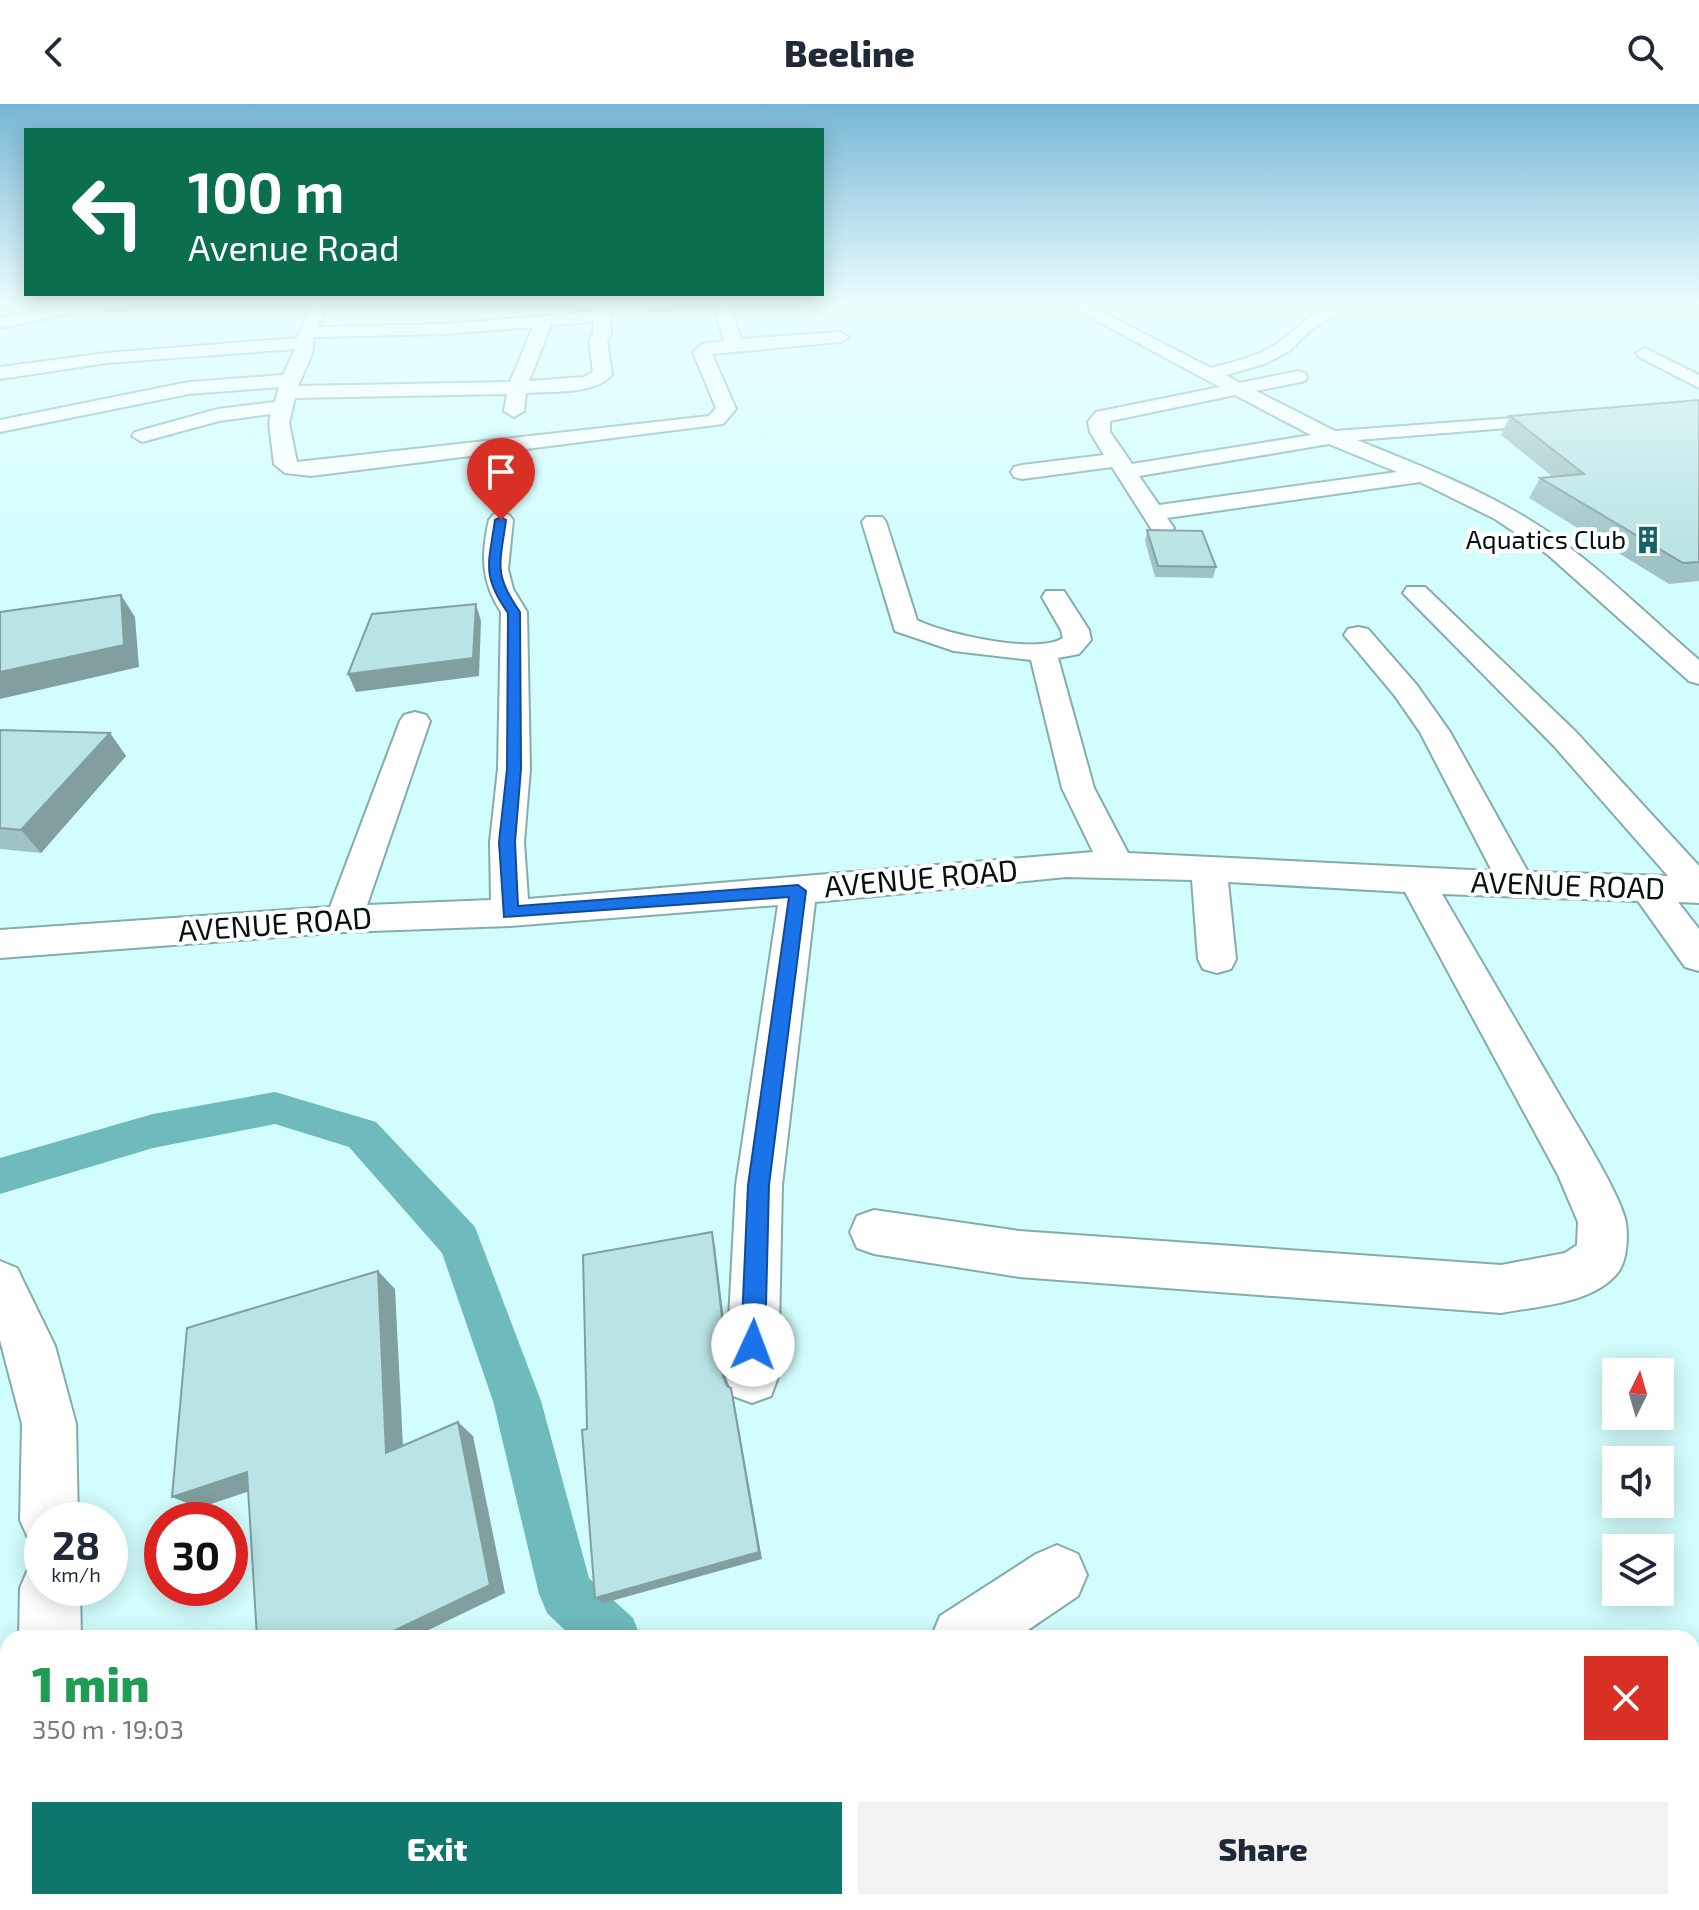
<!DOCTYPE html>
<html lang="en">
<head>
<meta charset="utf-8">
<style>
	body { margin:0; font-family:"Exo 2",sans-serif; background:#f2f2f3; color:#1f2937; height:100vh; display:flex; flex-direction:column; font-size:30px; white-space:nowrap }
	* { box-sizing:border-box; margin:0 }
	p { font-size:26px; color:#747a83 }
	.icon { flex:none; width:44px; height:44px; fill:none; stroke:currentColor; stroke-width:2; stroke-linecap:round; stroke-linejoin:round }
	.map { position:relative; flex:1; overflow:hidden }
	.side { position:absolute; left:0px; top:1526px; width:1700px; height:280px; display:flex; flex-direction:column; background:#fff; border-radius:24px 24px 0 0; box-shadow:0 4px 20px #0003 }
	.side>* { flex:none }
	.banner { position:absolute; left:24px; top:24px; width:800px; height:168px; border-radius:0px; box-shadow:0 4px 20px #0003; background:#0b6e4f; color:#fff; overflow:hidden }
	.needle { width:52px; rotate:5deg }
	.controls { position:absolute; left:1602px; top:1254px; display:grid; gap:16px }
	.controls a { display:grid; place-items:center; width:72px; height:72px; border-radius:0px; background:#fff; box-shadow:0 4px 20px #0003; font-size:40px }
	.speed { position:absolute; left:24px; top:1398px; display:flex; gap:16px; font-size:40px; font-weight:700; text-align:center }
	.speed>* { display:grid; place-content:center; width:104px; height:104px; border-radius:50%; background:#fff; box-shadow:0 4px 20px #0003; line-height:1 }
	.speed small { font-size:20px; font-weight:400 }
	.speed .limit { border:12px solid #d22; background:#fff; color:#111 }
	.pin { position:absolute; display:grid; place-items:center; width:68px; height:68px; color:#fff; margin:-82px -34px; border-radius:50% 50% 50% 0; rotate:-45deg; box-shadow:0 0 8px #0007 }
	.pin .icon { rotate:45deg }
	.me { position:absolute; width:88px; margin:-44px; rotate:2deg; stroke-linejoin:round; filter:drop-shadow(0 0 6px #0008) }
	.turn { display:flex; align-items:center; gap:28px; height:168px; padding:0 32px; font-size:36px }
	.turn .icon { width:104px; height:104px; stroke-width:2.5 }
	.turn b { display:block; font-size:56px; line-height:68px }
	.round { display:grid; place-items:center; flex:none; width:84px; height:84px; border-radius:0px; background:#f2f2f3 }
	.head { display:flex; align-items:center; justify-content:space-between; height:136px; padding:0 32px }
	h1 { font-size:48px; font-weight:800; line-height:60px; color:#1e9e55 }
	.primary-button { display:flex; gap:16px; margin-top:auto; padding:16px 32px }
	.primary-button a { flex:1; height:92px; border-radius:0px; background:#0f766e; color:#fff; font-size:32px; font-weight:800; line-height:92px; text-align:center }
	.primary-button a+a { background:#f2f2f3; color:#1f2937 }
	header { display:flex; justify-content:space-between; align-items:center; height:104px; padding:0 32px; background:#fff; font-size:36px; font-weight:800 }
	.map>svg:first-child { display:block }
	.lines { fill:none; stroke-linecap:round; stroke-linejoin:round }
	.canal { fill:#6fbabc; fill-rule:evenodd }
	.minor-casing { stroke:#84acad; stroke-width:4 }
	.minor { fill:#fff; fill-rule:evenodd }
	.wall { fill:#9fc3c4 }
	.shaded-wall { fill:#829fa0 }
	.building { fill:#b9e3e4; stroke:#829fa0; stroke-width:2 }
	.route { fill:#1a73e8; stroke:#114b97; stroke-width:2 }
	.labels { text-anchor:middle; stroke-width:8; stroke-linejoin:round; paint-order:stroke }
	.far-poi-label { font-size:26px; fill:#031111; stroke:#fff; text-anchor:end }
	.street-label { font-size:30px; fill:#031111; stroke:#fff }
</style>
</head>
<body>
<header><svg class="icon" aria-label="back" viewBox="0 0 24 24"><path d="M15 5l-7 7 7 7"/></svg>Beeline<svg class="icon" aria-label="search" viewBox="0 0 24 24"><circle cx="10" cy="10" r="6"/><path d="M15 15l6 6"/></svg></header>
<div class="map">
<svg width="1699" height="1806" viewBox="0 0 1699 1806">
	<rect width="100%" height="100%" fill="#d2fdfd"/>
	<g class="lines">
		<g class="canal">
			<path d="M 275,988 L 376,1018 L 475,1123 L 541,1297 L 589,1474 L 633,1514 L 641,1534 L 573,1534 L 547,1509 L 539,1490 L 493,1297 L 442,1149 L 349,1043 L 275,1020 L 153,1044 L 0,1090 L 0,1054 L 153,1010 Z"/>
			<path d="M 1075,1798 L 1144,1798 L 1148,1806 L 1079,1806 Z"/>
		</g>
		<defs>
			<g id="minor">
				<path d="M 132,200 L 124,205 L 62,211 L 0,224 L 0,214 L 62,201 Z"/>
				<path d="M 312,200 L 328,200 L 317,223 L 445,220 L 593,208 L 591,200 L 678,200 L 670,205 L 610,211 L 611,229 L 607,237 L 612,271 C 594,291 551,287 526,289 L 524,307 L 514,313 L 504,307 L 507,290 L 295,294 L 289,319 L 297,358 L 709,312 L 716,304 L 693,248 L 702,240 L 724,237 L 713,200 L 729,200 L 741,235 L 840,228 L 849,233 L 840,238 L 712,250 L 736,305 L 723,320 L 311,372 L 285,369 L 274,360 L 269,319 L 271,310 L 219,317 L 142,338 L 132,332 L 135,328 L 218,305 L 275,298 L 279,283 L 189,290 L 0,328 L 0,316 L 189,278 L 283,271 L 295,245 L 106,259 L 0,275 L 0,263 L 106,249 L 297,234 ZM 593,218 L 593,229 L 589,237 L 593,268 L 584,273 L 529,277 L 551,221 ZM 533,223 L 510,278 L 298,282 L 312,250 L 314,233 L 445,230 Z"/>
				<path d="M 1065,200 L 1086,200 L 1211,264 C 1233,258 1257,253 1276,240 C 1304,221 1314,200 1351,200 L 1310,227 L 1289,247 L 1265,260 L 1226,271 L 1240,279 L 1298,267 L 1305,269 L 1307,273 L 1305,277 L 1256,287 L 1335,327 L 1566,310 L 1569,314 L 1559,320 L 1357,336 C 1428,365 1503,393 1565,440 C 1612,475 1655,518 1699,556 L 1699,580 L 1689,577 L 1547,450 L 1495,415 L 1420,378 L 1167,414 L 1174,424 L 1170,429 L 1154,429 L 1112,363 L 1022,375 L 1014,373 L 1011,368 L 1014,363 L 1022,361 L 1104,351 L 1090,328 L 1088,318 L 1096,308 L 1220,283 ZM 1235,291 L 1311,331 L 1132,360 L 1110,328 L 1110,317 ZM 1329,340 L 1397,368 L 1159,401 L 1139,372 Z"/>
				<path d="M 1645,244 L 1699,271 L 1699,284 L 1639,253 L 1636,249 Z"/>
				<path d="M 501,409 L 509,411 L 513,416 L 508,465 L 513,485 L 527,508 L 530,665 L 524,738 L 528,795 L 1093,748 L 1062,684 L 1031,556 L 954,547 L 895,527 L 862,418 L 866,413 L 882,413 L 886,418 L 917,516 C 944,530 1038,551 1063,534 L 1061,526 L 1042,493 L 1046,487 L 1064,487 L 1089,526 L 1091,536 L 1079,550 L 1058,554 L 1094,684 L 1128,749 L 1492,767 L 1420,628 L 1395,592 L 1344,531 L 1348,525 L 1358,523 L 1368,525 L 1416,580 L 1450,628 L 1528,768 L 1668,772 L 1554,642 L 1403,489 L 1407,483 L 1425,483 L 1576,628 L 1699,762 L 1699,799 L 1678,798 L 1699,825 L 1699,867 L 1685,863 L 1638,797 L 1442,790 C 1485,864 1528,937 1571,1011 C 1585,1034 1622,1095 1626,1119 C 1628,1133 1627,1155 1619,1167 C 1595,1200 1537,1202 1501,1209 L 1019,1173 L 874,1150 L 857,1144 L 850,1128 L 857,1112 L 874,1106 L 1019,1127 L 1501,1161 L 1565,1149 L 1577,1141 L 1578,1118 L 1558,1071 L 1405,788 L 1228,778 L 1236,855 L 1231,865 L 1217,869 L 1203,865 L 1198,855 L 1192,776 L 1066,773 L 815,798 L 782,1081 L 778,1273 L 771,1292 L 752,1299 L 733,1292 L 726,1273 L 736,1081 L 778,801 L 510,822 L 344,828 L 0,854 L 0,826 L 330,803 L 400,617 L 404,611 L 415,608 L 426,611 L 430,617 L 367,801 L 491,796 L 490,738 L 498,665 L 501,508 C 481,477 481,451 489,416 L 493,411 Z"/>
				<path d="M 0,1157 L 17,1164 L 55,1242 L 76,1320 L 78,1416 L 42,1416 L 42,1442 L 29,1436 L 20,1416 L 22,1320 L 0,1236 Z"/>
				<path d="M 1057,1441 L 1078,1450 L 1087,1471 L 1078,1492 L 1016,1534 L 931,1534 L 940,1512 L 1036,1450 Z"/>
				<path d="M 42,1457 L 42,1484 L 80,1484 L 81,1534 L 19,1534 L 20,1484 L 29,1463 Z"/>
				<rect x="1692" y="1624" width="7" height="66"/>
				<rect x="16" y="1798" width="70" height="8"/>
				<path d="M 389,1798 L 477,1798 L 474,1806 L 386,1806 Z"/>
				<path d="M 596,1798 L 678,1798 L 681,1806 L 599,1806 Z"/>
				<path d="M 710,1798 L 783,1798 L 780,1806 L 707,1806 Z"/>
			</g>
		</defs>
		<use href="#minor" class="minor-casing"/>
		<use href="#minor" class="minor"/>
	</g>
	<g class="wall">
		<path d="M 1699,296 L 1699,477 L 1669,480 L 1529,394 L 1540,374 L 1553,373 L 1501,331 L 1510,312 Z"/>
		<path d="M 1147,426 L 1216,463 L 1213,474 L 1155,473 L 1145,437 Z"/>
		<path d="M 0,626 L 110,629 L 126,652 L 41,749 L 0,745 Z"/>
	</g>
	<g class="shaded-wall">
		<path d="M 121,491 L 135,513 L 139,563 L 0,595 L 0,568 Z"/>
		<path d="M 476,500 L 481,517 L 479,572 L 356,588 L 348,570 Z"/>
		<path d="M 110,629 L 126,652 L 41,749 L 21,726 Z"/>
		<path d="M 712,1128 L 715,1142 L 725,1225 L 723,1273 L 719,1261 Z"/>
		<path d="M 378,1167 L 395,1185 L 404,1362 L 386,1349 Z"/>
		<path d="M 731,1284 L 734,1296 L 762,1455 L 604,1499 L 595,1494 Z"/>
		<path d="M 458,1318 L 473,1332 L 505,1489 L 412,1534 L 379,1534 Z"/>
		<path d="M 247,1368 L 271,1380 L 199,1404 L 172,1393 Z"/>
	</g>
	<g class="building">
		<path d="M 1699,296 L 1699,458 L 1683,459 L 1540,374 L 1584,370 L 1510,312 Z"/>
		<path d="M 1147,426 L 1202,427 L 1216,463 L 1158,462 Z"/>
		<path d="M 121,491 L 124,541 L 0,568 L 0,508 Z"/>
		<path d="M 476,500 L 473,554 L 348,570 L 372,510 Z"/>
		<path d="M 0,626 L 110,629 L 21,726 L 0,724 Z"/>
		<path d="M 712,1128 L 722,1213 L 719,1261 L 727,1282 L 731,1284 L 759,1448 L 595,1494 L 582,1326 L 587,1325 L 583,1151 Z"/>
		<path d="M 378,1167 L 386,1349 L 458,1318 L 490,1481 L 379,1534 L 257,1534 L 247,1368 L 172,1393 L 187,1224 Z"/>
	</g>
	<linearGradient id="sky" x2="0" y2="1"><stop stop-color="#77b6d6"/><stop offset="0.44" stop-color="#ebfefe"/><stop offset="1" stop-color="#ebfefe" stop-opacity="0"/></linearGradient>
	<rect width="1699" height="453" fill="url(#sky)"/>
	<path class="route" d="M 501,413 L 506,416 C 500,460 493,470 520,508 L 521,665 L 515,738 L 518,802 L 798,781 L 806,787 L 769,1081 L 765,1241 L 761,1249 L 753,1253 L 745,1249 L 741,1241 L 748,1081 L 789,793 L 504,813 L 499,738 L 507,665 L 508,509 C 481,471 489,459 495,416 Z"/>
	<defs>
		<symbol id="building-bare" viewBox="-9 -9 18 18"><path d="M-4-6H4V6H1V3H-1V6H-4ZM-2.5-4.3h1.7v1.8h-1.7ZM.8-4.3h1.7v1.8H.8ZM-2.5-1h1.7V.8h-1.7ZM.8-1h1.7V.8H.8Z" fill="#136365" stroke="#fff" stroke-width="2.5" paint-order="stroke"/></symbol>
	</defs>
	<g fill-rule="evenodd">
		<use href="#building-bare" x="1628" y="416" width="40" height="40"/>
	</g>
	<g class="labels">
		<g class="far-poi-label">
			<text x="1626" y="445">Aquatics Club</text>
		</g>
		<g class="street-label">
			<text transform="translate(921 775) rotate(-5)" y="10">AVENUE ROAD</text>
			<text transform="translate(1568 782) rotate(2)" y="10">AVENUE ROAD</text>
			<text transform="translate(275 821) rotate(-4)" y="10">AVENUE ROAD</text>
		</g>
	</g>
</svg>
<div class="controls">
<a><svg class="needle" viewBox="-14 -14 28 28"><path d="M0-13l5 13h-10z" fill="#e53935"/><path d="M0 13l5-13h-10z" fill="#747a83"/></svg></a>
<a><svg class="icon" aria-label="sound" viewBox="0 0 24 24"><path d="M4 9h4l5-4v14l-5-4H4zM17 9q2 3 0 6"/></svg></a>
<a><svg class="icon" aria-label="layers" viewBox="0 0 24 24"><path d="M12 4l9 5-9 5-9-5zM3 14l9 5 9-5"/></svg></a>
</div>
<div class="speed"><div>28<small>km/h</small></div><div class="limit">30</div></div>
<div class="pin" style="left:501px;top:416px;background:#d93025"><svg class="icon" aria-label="arrive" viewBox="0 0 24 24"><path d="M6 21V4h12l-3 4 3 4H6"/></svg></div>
<svg class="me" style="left:753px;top:1241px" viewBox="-20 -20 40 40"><circle r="19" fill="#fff"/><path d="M0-13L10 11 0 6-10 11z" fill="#1a73e8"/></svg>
<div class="banner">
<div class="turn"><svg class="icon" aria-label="left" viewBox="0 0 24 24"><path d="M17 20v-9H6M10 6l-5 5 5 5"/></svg><div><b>100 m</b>Avenue Road</div></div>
</div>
<section class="side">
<div class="head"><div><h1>1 min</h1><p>350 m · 19:03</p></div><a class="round" style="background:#d93025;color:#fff"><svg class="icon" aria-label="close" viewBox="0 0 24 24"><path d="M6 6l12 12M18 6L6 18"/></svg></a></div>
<div class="primary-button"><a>Exit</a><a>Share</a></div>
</section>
</div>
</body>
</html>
